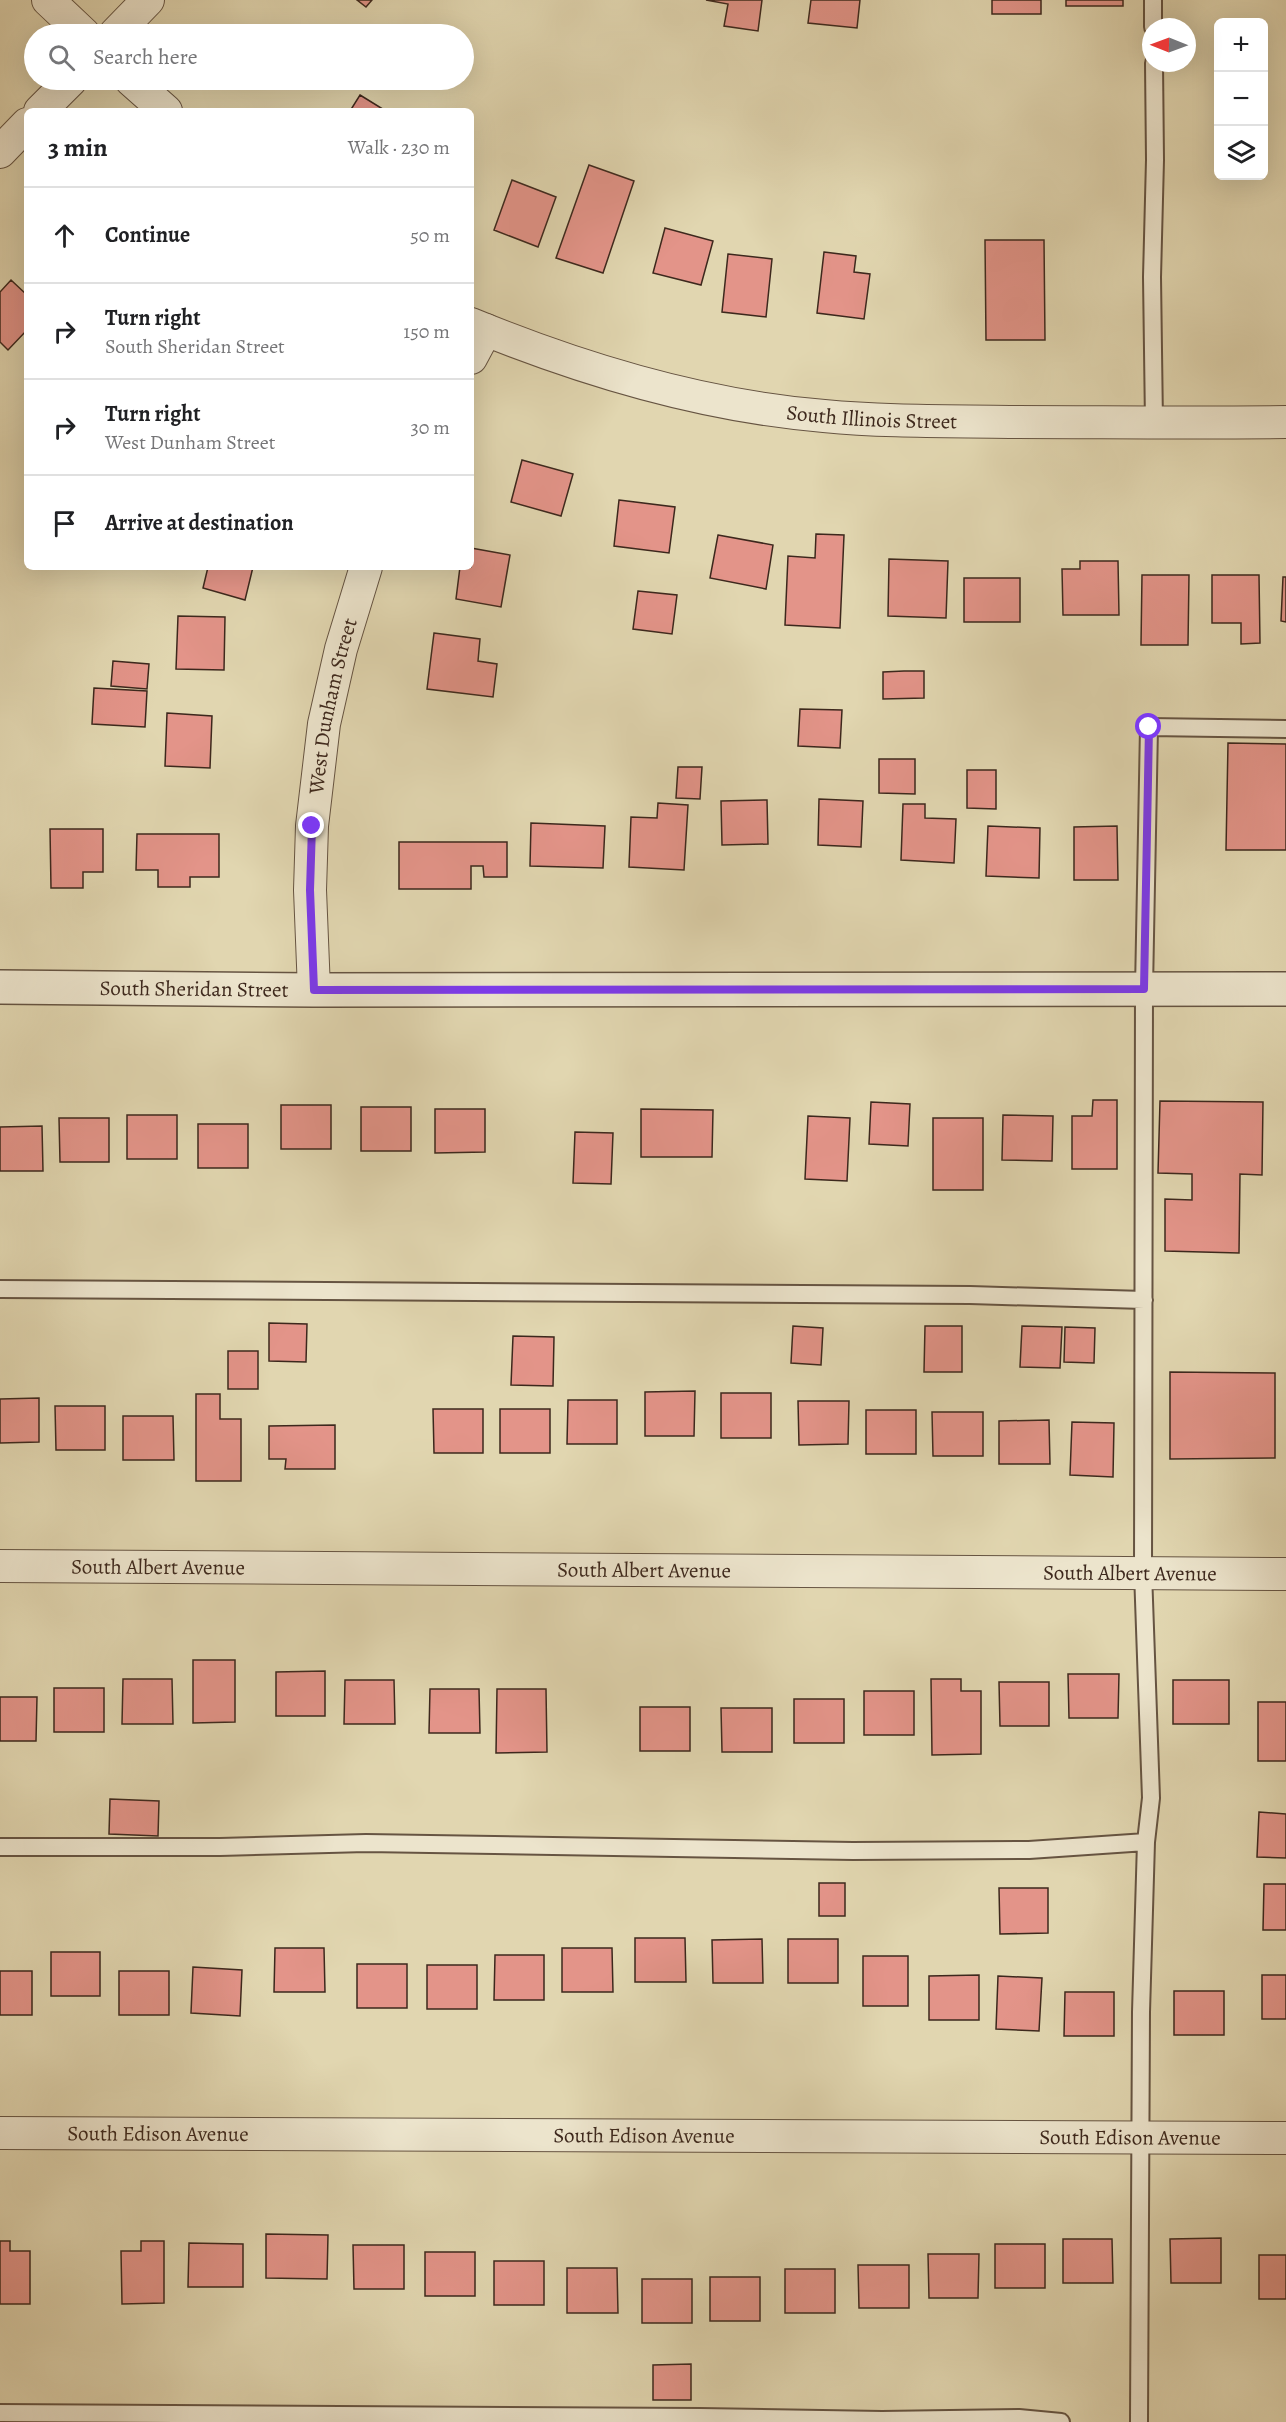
<!DOCTYPE html>
<meta charset="utf-8">
<style>
body{margin:0;font-family:Alegreya,serif;background:#f6f6f6;color:#202124}
.controls{position:absolute;right:18px;top:18px;display:grid;overflow:hidden;border-radius:9px;box-shadow:0 6px 24px #0002}
.controls button{width:54px;height:54px;display:grid;place-items:center;padding:0;border:0;border-bottom:2px solid #e0e0e0;background:#fff;color:#202124;font:30px sans-serif}
.compass{position:absolute;left:1142px;top:18px;width:54px;height:54px;border-radius:50%;background:#fff;box-shadow:0 6px 24px #0002;rotate:271deg}
.stop{position:absolute;width:18px;height:18px;margin:-14px;border:4px solid #7c3aed;border-radius:50%;background:#fff}
.stop.end{background:#7c3aed;border-color:#fff;box-shadow:0 2px 6px #0008}
.list{margin:0;padding:0;list-style:none}
h2{display:flex;justify-content:space-between;align-items:center;height:78px;margin:0;padding:0 24px;font-size:26px}
h2 small{font-size:20px;font-weight:400;color:#757577}
.list li{display:grid;grid-template-columns:39px 1fr auto;gap:18px;align-items:center;box-sizing:border-box;height:96px;padding:0 24px;border-top:2px solid #e0e0e0}
.list b{display:block;font-size:22px;white-space:nowrap}
.list p{margin:0;font-size:20px;white-space:nowrap;color:#757577}
.list em{font-size:20px;font-style:normal;color:#757577}
.icon{flex:none;width:33px;height:33px;fill:none;stroke:currentColor;stroke-width:2;stroke-linecap:round;stroke-linejoin:round}
.map{position:relative;flex:none;width:1286px;height:2422px;overflow:hidden}
.search{position:absolute;background:#fff;box-shadow:0 6px 24px #0002;left:24px;top:24px;width:450px;height:66px;display:flex;align-items:center;gap:15px;box-sizing:border-box;padding:0 21px;border-radius:33px;color:#757577;font-size:22px}
.panel{position:absolute;background:#fff;box-shadow:0 6px 24px #0002;left:24px;top:108px;width:450px;height:462px;border-radius:9px}
.map>svg:first-child{display:block}
</style>
<div class="map">
<svg width="1286" height="2422" viewBox="0 0 1286 2422">
<rect width="100%" height="100%" fill="#e1d6b0"/>
<filter id="stains"><feTurbulence type="fractalNoise" baseFrequency=".00333" numOctaves="4"/><feColorMatrix values="0 0 0 0 .2 0 0 0 0 .09 0 0 0 0 .02 0 0 0 .5 -.17"/></filter>
<radialGradient id="worn" r=".72"><stop offset=".6" stop-color="#630" stop-opacity="0"/><stop offset="1" stop-color="#630" stop-opacity=".3"/></radialGradient>
<path fill="#e39489" stroke="#3d281d" stroke-width="1.5" d="M357,0h15l-6,7z
M706,0h56l-4,31 -34,-5 4,-22z
M811,0h49l-3,28 -49,-5z
M992,0h49v14h-49z
M1066,0h57v6h-57z
M360,95l26,16h-36z
M589,165l45,16 -31,92 -47,-15z
M512,180l44,17 -18,50 -44,-17z
M665,228l48,13 -12,44 -48,-12z
M985,240h59l1,100h-59z
M824,252l32,4 -2,16 16,2 -6,45 -47,-6z
M728,254l44,5 -6,58 -44,-5z
M11,280l16,15v35l-19,20 -8,-8v-50z
M522,460l51,14 -12,42 -50,-14z
M619,500l56,7 -6,46 -55,-7z
M816,534l28,1 -4,93 -55,-3 3,-69 27,2z
M718,535l55,10 -7,44 -56,-11z
M471,548l39,7 -9,52 -45,-8 4,-32h11z
M889,559l59,2 -2,57 -58,-2z
M1080,561h38l1,54h-56l-1,-46h18z
M208,567h45l-8,33 -42,-12z
M1142,575h47l-1,70h-47z
M1212,575h47l1,68 -19,1v-21h-29z
M1283,577h3v45l-5,-1z
M964,578h56v44h-56z
M638,591l39,4 -5,39 -39,-5z
M178,616l47,1 -1,53 -48,-1z
M434,633l46,6 -2,22 19,3 -4,33 -66,-8z
M113,661l36,3 -2,25 -36,-3z
M904,671h20v27l-41,1v-27z
M94,688l53,3 -2,36 -53,-3z
M800,709l42,1 -2,38 -42,-2z
M167,713l45,3 -2,52 -45,-2z
M1228,743l58,1v106h-60z
M879,759h36v35l-36,-1z
M678,767h24l-2,32 -24,-1z
M967,770h29v39l-29,-1z
M819,799l44,2 -2,46 -43,-2z
M767,800l1,44 -46,1 -1,-44z
M658,803l30,2 -4,65 -55,-3 2,-50 26,1z
M903,804h22v14l31,1 -2,44 -53,-3z
M531,823l74,3 -2,42 -73,-2z
M988,826l52,2 -1,50 -53,-2z
M1117,826l1,54h-44v-53z
M50,829h53v43h-20v16h-32z
M137,834h82v43h-29v10h-32v-17h-22z
M399,842h108v35h-23l-1,-11h-12v23h-72z
M1093,1100h24v69h-45v-53h20z
M1160,1101l103,1 -1,73 -22,-1 -1,79 -74,-2v-52l27,1v-26l-34,-1z
M871,1102l39,2 -2,42 -39,-2z
M281,1105h50v44h-50z
M361,1107h50v44h-50z
M435,1109h50v43l-50,1z
M641,1109l72,1 -1,47h-71z
M127,1115h50v44h-50z
M1003,1115l50,1 -1,45 -50,-1z
M808,1116l42,2 -3,63 -42,-2z
M59,1118h50v44h-49z
M933,1118h50v72h-50z
M198,1124h50v44h-50z
M42,1126l1,45h-43v-44z
M575,1132l38,1 -2,51 -38,-1z
M269,1323l38,1 -1,38 -37,-1z
M793,1326l30,2 -2,37 -30,-2z
M925,1326h37v46h-38z
M1022,1326l40,1 -2,41 -40,-1z
M1065,1327l30,1 -1,35 -30,-1z
M513,1336l41,1 -1,49 -42,-1z
M228,1351h30v38h-30z
M1170,1372l105,1v85l-105,1z
M695,1391l-1,45h-49v-44z
M721,1393h50v45h-50z
M196,1394h24v25h21v62h-45z
M39,1398v44l-39,1v-44z
M568,1400h49v44h-50z
M798,1401h51l-1,43 -49,1z
M55,1406h50v44h-49z
M433,1409h50v44h-49z
M500,1409h50v44h-50z
M866,1410h50v44h-50z
M932,1412h51v44h-50z
M123,1416h50l1,44h-51z
M1049,1420l1,44h-51v-43z
M1072,1422l42,1 -1,54 -43,-2z
M335,1425v44h-50l1,-10h-17v-33z
M193,1660h42v62l-42,1z
M325,1671v45h-49v-44z
M1068,1674h51l-1,44h-49z
M123,1679h49l1,45h-51z
M931,1679h30v12h20v63l-49,1z
M345,1680h49l1,44h-51z
M1173,1680h56v44h-56z
M999,1682h50v44h-49z
M54,1688h50v44h-50z
M430,1689h49l1,44h-51z
M497,1689h49l1,63 -51,1z
M864,1691h50v44h-50z
M0,1697h37l-1,44h-36z
M794,1699h50v44h-50z
M1258,1702h28v59h-28z
M640,1707h50v44h-50z
M721,1708h51v44h-50z
M110,1799l49,2 -1,35 -49,-2z
M1259,1812l27,2v44l-29,-1z
M819,1883h26v33h-26z
M1264,1884h22v46h-23z
M999,1888h49v45l-48,1z
M635,1938h50l1,44h-51z
M762,1939l1,44h-50l-1,-43z
M788,1939h50v44h-50z
M275,1948h49l1,44h-51z
M562,1948h50l1,44h-51z
M51,1952h49v44h-49z
M495,1955h49v45h-50z
M863,1956h45v50h-45z
M357,1964h50v44h-50z
M427,1965h50v44h-50z
M193,1967l49,3 -2,46 -49,-3z
M0,1971h32v44h-32z
M119,1971h50v44h-50z
M979,1975v45h-50v-44z
M1262,1975h24v44h-24z
M998,1976l44,2 -3,53 -43,-2z
M1174,1991h50v44h-50z
M1065,1992h49v44h-50z
M266,2234l62,1 -1,44 -61,-1z
M1221,2238v45h-50l-1,-44z
M1063,2239h49l1,44h-50z
M0,2241h10v10h20v53h-30z
M141,2241h23v62l-42,1 -1,-53h20z
M189,2243l54,1v43h-55z
M995,2244h50v44h-50z
M353,2245h51v44h-50z
M425,2252h50v44h-50z
M928,2254h51l-1,44h-49z
M1259,2255h27v44h-27z
M494,2261h50v44h-50z
M858,2265h51v43h-50z
M567,2268h50l1,45h-51z
M785,2269h50v44h-50z
M710,2277h50v44h-50z
M642,2279h50v44h-50z
M691,2364v36h-38v-35z"/>
<g fill="none" stroke-linecap="round" stroke-linejoin="round">
<defs>
<path id="service" d="M1153,0v27
M1154,63l1,97 -3,117 2,146
M0,1289l970,6 174,5
M0,1847h220l146,-4 487,8 176,-1 117,-8
M0,2413l700,4 182,3 137,-2 42,4
M1139,2422l2,-410 5,-170 5,-44 -8,-226 1,-583 5,-262 137,2"/>
<g id="minor">
<path d="M48,0l36,34"/>
<path d="M115,34l33,-34"/>
<path d="M131,80l35,31"/>
<path d="M40,111l31,-31"/>
<path d="M0,152l27,-28"/>
<path id="s1" d="M471,324c112,46 232,82 353,92 62,6 124,5 186,6 92,0 184,1 276,0"/>
<path d="M471,358l15,-28"/>
<path id="s2" d="M314,990l-4,-100 2,-64 12,-102 17,-75 25,-82"/>
<path id="s3" d="M0,1566l1286,8"/>
<path id="s4" d="M0,2133l1286,5"/>
</g>
<g id="tertiary">
<path id="s5" d="M0,987l314,3 972,-1"/>
</g>
</defs>
<use href="#service" stroke="#665442" stroke-width="20"/>
<use href="#minor" stroke="#665442" stroke-width="34"/>
<use href="#tertiary" stroke="#665442" stroke-width="36"/>
<use href="#service" stroke="#ece4cc" stroke-width="16"/>
<use href="#minor" stroke="#ece4cc" stroke-width="32"/>
<use href="#tertiary" stroke="#ece4cc" stroke-width="33"/>
</g>
<g fill="none" stroke-linecap="round" stroke-linejoin="round">
<path stroke="#7c3aed" stroke-width="8" d="M312,826l-2,64 4,100 830,-1 5,-262"/>
</g>
<g text-anchor="middle" dominant-baseline="central" stroke-width="4.5" stroke-linejoin="round" paint-order="stroke">
<g font-size="21" fill="#3d281d" stroke="#ece4cc">
<text stroke="none"><textPath href="#s1" startOffset="414">South Illinois Street</textPath></text>
<text stroke="none"><textPath href="#s2" startOffset="286">West Dunham Street</textPath></text>
<text stroke="none"><textPath href="#s5" startOffset="194">South Sheridan Street</textPath></text>
<text stroke="none"><textPath href="#s3" startOffset="158">South Albert Avenue</textPath></text>
<text stroke="none"><textPath href="#s3" startOffset="644">South Albert Avenue</textPath></text>
<text stroke="none"><textPath href="#s3" startOffset="1130">South Albert Avenue</textPath></text>
<text stroke="none"><textPath href="#s4" startOffset="158">South Edison Avenue</textPath></text>
<text stroke="none"><textPath href="#s4" startOffset="644">South Edison Avenue</textPath></text>
<text stroke="none"><textPath href="#s4" startOffset="1130">South Edison Avenue</textPath></text>
</g>
</g>
<rect width="100%" height="100%" filter="url(#stains)"/>
<rect width="100%" height="100%" fill="url(#worn)"/>
</svg>
<div class="controls">
<button>+</button>
<button>−</button>
<button><svg class="icon" aria-label="layers" viewBox="0 0 24 24"><path d="M12 4l9 5-9 5-9-5zM3 14l9 5 9-5"/></svg></button>
</div>
<svg class="compass" viewBox="-18 -18 36 36"><path d="M0-13l5 13h-10z" fill="#e53935"/><path d="M0 13l5-13h-10z" fill="#757577"/></svg>
<div class="stop" style="left:1149px;top:727px"></div>
<div class="stop end" style="left:312px;top:826px"></div>
<div class="search"><svg class="icon" aria-label="search" viewBox="0 0 24 24"><circle cx="10" cy="10" r="6"/><path d="M15 15l6 6"/></svg>Search here</div>
<section class="panel">
<h2>3 min<small>Walk · 230 m</small></h2>
<ul class="list">
<li><svg class="icon" aria-label="ahead" viewBox="0 0 24 24"><path d="M12 20V5M6 11l6-6 6 6"/></svg><div><b>Continue</b></div><em>50 m</em></li>
<li><svg class="icon" aria-label="right" viewBox="0 0 24 24"><path d="M7 20v-9h11M14 6l5 5-5 5"/></svg><div><b>Turn right</b><p>South Sheridan Street</p></div><em>150 m</em></li>
<li><svg class="icon" aria-label="right" viewBox="0 0 24 24"><path d="M7 20v-9h11M14 6l5 5-5 5"/></svg><div><b>Turn right</b><p>West Dunham Street</p></div><em>30 m</em></li>
<li><svg class="icon" aria-label="arrive" viewBox="0 0 24 24"><path d="M6 21V4h12l-3 4 3 4H6"/></svg><div><b>Arrive at destination</b></div></li>
</ul>
</section>
</div>
